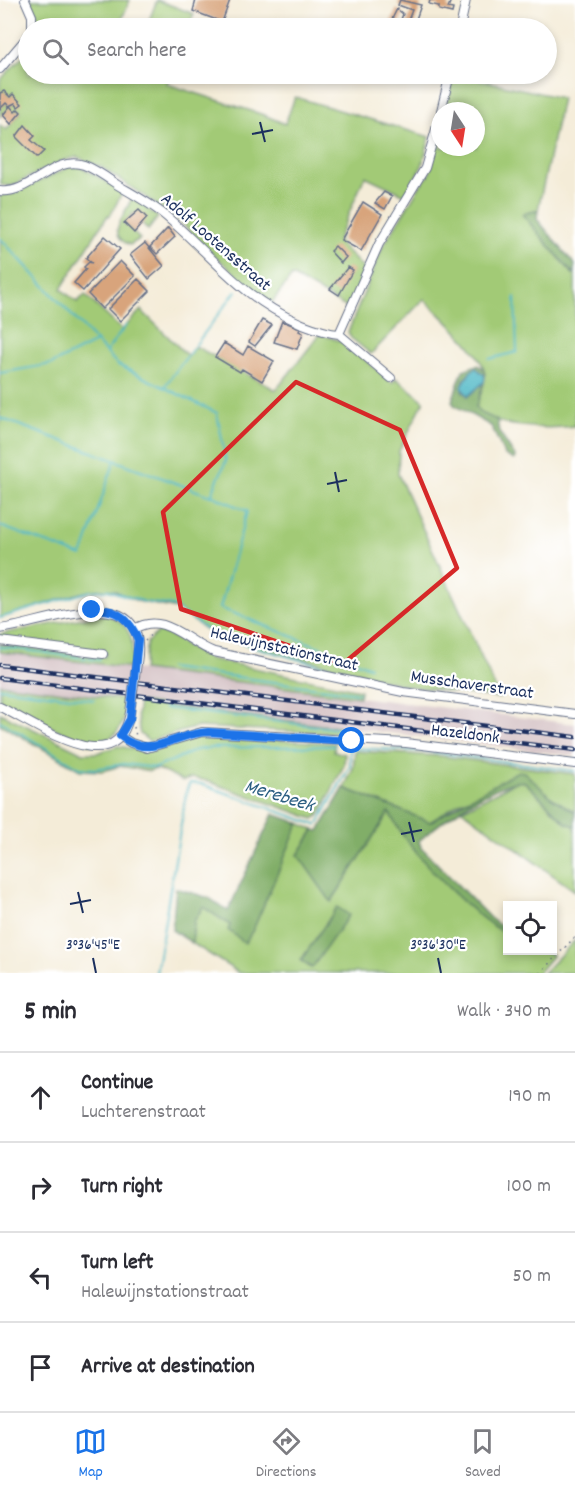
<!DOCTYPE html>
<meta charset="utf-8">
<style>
body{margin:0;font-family:Dekko,sans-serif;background:#f7f7f7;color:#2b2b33}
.controls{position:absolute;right:18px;bottom:18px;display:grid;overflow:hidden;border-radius:0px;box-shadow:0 3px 9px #0003}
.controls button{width:54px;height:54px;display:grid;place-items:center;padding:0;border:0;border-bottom:2px solid #e1e1e2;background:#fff;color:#2b2b33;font:30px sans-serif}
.compass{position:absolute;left:431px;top:102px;width:54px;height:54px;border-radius:50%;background:#fff;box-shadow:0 3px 9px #0003;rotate:168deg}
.stop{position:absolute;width:18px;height:18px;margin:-14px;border:4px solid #1a73e8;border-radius:50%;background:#fff}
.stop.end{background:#1a73e8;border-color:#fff;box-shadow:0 2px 6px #0008}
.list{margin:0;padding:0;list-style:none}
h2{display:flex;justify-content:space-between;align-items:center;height:78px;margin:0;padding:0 24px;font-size:26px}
h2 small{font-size:20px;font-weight:400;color:#7c7c81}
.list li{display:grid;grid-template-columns:39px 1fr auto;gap:18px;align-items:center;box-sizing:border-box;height:90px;padding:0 24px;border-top:2px solid #e1e1e2}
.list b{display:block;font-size:22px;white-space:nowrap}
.list p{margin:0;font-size:20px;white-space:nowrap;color:#7c7c81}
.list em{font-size:20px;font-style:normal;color:#7c7c81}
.icon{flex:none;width:33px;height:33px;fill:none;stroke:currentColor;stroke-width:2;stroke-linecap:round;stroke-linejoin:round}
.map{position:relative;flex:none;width:575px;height:973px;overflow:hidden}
.search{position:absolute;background:#fff;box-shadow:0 3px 9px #0003;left:18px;right:18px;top:18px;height:66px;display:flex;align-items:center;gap:15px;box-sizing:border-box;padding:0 21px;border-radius:33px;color:#7c7c81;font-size:22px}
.sheet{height:438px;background:#fff}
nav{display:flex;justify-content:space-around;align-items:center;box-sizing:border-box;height:84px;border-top:2px solid #e1e1e2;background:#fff;font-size:16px;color:#7c7c81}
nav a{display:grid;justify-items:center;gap:3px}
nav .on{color:#1a73e8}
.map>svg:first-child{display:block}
</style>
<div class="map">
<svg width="575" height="973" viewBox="0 0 575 973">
<rect width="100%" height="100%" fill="#fff"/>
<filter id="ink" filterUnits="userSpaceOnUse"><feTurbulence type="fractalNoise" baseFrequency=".0167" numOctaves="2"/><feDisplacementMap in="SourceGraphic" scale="12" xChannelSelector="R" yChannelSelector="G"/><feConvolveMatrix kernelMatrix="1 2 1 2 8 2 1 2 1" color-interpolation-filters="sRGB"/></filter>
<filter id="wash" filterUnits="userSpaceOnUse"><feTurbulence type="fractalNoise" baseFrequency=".008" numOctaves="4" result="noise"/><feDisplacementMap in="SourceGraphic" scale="24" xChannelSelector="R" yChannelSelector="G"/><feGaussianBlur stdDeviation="1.35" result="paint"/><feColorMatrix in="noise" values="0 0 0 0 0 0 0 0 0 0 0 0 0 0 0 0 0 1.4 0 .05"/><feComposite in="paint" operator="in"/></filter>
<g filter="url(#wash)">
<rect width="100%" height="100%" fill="#f4ecd8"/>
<path fill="#d2bec1" d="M0,652l575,72v32l-575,-72z"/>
<path fill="#a2ca76" stroke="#5e7c6a" stroke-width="1.5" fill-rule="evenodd" d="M29,0h101l-12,28h-48l-12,-7 -19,-3z
M157,0l37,14 -7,14h-41z
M28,51v23h142l-3,10 97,31 21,9 10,-27 135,40 -8,29 -17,29 -40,-19 -28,65 28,29 -16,39 -57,-33 -21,28 -61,-52 -31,-32 -78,-53 -24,-10 -15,4 -51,25 -10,-1 -1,-60 6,5 15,-18 -3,-3 -3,3 -5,-5 -10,10v-8l6,-6 3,3 6,-3 -2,-9 -3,3 -6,-6 -4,3v-14z
M454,74l108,24 -24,112 -16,4 51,60 2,-2v154c-23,3 -86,4 -99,-20 4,-9 9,-21 9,-31 -1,-22 -45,-60 -61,-76l-53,55 -20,-16 -3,-6 35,-86 40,-65 6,-5 11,-44v15h36v-36h-31z
M69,167h12l42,24 -13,25 -2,-1 -47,74 16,13 8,-7 37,35 19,-20 47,46 7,-10 81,44 44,-56 26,9 46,40 4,-5 28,23 -25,50 -1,23 102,224 -93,-12 -157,-41 -45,-16 -28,-20 -40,-8 -23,-11 -13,-1 -21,4 -80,25v-423l13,-1z
M132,196l26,21 -10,13 -15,-17 -9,10 16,16 -10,6c-28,-11 -1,-33 2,-49z
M104,614c28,9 31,27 27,54l-131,-16v-8l105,13 1,-4 -106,-14v-5z
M158,632c15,1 35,21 52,27l150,31 -1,7 -216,-27 4,-28z
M0,684l127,16c-1,26 -11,41 -37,45l-90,-42z
M139,702l214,27 -1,5 -155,-7 -48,14 -9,-7 -3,-19z
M0,713l83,40h14l21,-7 32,6 46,-15h19l120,6 -1,8 11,3 -1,11 -24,49 -6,5 -110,-39 -12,-2 -9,3 -26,-12 -8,2 -29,-5 -17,5 -23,-1 -80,-46z
M355,751l86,5 134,18v38l-23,-14 -29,-26 -66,32 -27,18 -86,-34 9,-20z
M517,781l8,1 41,41 9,3v65l-113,-81z
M389,812c19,40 80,100 118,123l1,15 32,1 13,4 -15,18h-299l-47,-30 2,-22 9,-14 27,18 23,5 46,-107 15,7 -16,25 34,46zM337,908l11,7 -37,53 -10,-7z
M575,940v33h-32z"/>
<path fill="#81ae67" stroke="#4e6e62" stroke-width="1.5" d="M538,210l-1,9 38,46 -2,9 -51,-60z
M477,365l7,4 1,7 -9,-8 -12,11 -2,12 6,5 16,-14 -8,25 3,5 18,8 2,12 17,26 -2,2 -9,-5 -14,-29 -37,-21 -2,-4 11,-31z
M518,771l6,1 28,26 23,14v14l-9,-3 -41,-41c-23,-5 -88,42 -106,59l2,6 69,71 17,13v4c-39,-23 -97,-82 -118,-123l-58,90 -33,-47 16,-25 5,1 25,-43 86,34z
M273,814l26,9 -46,107 -8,13 -17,-13 2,-5 -27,-18 -9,14 -2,22 -20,-13 4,-42 33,10 19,13z
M337,907l12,8 -37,53 -11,-8z"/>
<path fill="#49b6c4" stroke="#327291" stroke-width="1.5" d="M476,368l9,8 -1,6 -16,14 -7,-9 10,-16z"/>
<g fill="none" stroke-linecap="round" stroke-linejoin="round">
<path stroke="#49b6c4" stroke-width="2" d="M0,238l118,127 99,48 9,48 -15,34 36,16 -27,97 150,59
M106,352l21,-28
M489,359l28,-7 -2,-55
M0,373l52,-9 44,-22
M164,387l72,-96
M0,418l211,78
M0,526l82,30 32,-93
M0,618l91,-27 17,-1 37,12 28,4 43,30 148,42
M0,647l100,13
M169,668l189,25
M0,688l94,12
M164,708l184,22
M0,721l80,47 15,1 29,-5 32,4 40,-18 14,-2 124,-2
M156,973l31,-184 3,-6 11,1 116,41 33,-59v-18l77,3 148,20"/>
</g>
<g id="blocks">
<path fill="#d8a47b" d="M196,0h34l-8,22 -29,-11z
M400,0l21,5 -8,23h-8l7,-18 -14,-5z
M430,0h21l-3,8 5,1 -1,4 -13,-3v-4l-10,-2z
M397,9l6,5 -5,14 -10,-1z
M4,91l6,6 3,-3 9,10 -4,3 -3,-4 -6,3 -3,-3 -6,6v-16z
M10,106l5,6 3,-3 3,3 -10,12 -8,-9z
M25,125l10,11 -4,4 13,11 -7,7 -21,-21z
M384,192l8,4 -7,13 -10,-6z
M363,202l19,12 -21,37 -20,-11z
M139,210l8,8 -13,15 -10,-10z
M168,228l7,9 -18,17 -7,-7z
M105,236l15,13 -37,42 -9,-8 12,-14 -2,-2 5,-5 3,1 -6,-5z
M145,243l19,23 -15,13 -19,-24z
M335,246l11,11 -5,6 -11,-12z
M120,261l15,15 -33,33 -14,-15z
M348,267l5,3 -14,25 -9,-6z
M138,279l12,12 -30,30 -12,-12z
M262,320l10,5 -17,21 -6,-4z
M282,321l18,7 -1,3 4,2 -6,16 -23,-7z
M224,343l19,12 5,-9 26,15 -12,20 -20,-12 -2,3 -25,-15z"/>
</g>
</g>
<g filter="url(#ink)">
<use href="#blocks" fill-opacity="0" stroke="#677189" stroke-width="1.5"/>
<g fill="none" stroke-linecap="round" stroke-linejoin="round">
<defs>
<path id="minor" d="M25,0l7,16v12
M460,28l6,-28
M0,69l28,-33
M441,111l9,-37
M0,191c30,4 54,-37 84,-26 11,4 22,12 32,19 15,9 32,18 46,29 48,39 77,84 138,110 13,5 25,10 39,11l40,-90 46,-76 15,-53
M339,334l52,44
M0,629c44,-5 151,-54 137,34
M134,629c31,-18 52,13 80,23l189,40 172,22
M0,641l103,13
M0,707c40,19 123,81 131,-2
M120,736l11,7 16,5 55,-16 204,11 169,21"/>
</defs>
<use href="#minor" stroke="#677189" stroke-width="10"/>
<path stroke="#677189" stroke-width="1.5" stroke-dasharray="1.5 4.5" stroke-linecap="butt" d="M145,641l8,-9
M134,727l2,9
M540,973l35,-36"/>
<use href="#minor" stroke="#fff" stroke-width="8"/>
<defs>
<path id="rail" d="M0,665l575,72
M0,678l575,72"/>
</defs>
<use href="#rail" stroke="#1b2f5e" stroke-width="4.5"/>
<use href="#rail" stroke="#fff" stroke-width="2" stroke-dasharray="7" stroke-linecap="butt"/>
<defs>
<path id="minor-bridge" d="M131,705l6,-42"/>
</defs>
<use href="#minor-bridge" stroke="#677189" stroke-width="10" stroke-linecap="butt"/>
<use href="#minor-bridge" stroke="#fff" stroke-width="8"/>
</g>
</g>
<g fill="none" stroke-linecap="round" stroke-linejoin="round" filter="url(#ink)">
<path stroke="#1a73e8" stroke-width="8" d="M92,610c24,-3 38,9 46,30l-8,79 -10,17c31,25 54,-3 88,-4l144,9"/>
</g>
<path fill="none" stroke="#d62828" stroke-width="4.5" stroke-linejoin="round" d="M296,382l104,48 57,138 -114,96 -162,-55 -18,-97z"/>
<path fill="none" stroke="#1b2f5e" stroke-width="2" d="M260,122l5,20M252,134l21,-4M335,472l4,20M327,484l20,-4M409,822l5,20M401,834l21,-4M78,892l5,21M70,904l21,-4M93,958l3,15M438,958l3,15"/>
<g text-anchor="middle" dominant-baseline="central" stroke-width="4.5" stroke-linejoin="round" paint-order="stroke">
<g font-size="18" fill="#1b2f5e" stroke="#fff">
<text transform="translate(215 243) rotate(41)">Adolf Lootensstraat</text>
<text transform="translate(284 650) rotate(13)">Halewijnstationstraat</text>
<text transform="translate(472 686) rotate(8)">Musschaverstraat</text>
<text transform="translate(465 735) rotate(7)">Hazeldonk</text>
</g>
<g font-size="20" font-style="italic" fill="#2b5e82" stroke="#fff">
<text transform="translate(279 797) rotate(17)">Merebeek</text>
</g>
</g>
<g font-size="15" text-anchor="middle" fill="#1b2f5e" stroke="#fff" stroke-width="4.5" stroke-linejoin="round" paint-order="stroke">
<text x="93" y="949">3°36'45"E</text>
<text x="438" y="949">3°36'30"E</text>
</g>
</svg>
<div class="controls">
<button><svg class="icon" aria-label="locate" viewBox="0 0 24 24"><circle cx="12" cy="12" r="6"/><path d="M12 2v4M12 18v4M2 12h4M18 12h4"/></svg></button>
</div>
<svg class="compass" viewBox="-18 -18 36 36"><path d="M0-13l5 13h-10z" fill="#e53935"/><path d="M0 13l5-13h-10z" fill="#7c7c81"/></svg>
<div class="stop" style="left:352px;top:741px"></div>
<div class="stop end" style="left:92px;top:610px"></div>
<div class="search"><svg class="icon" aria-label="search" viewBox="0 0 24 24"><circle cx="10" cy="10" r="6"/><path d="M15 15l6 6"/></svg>Search here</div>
</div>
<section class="sheet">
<h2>5 min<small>Walk · 340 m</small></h2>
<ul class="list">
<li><svg class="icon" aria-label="ahead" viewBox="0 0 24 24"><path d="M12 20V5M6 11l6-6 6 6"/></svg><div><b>Continue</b><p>Luchterenstraat</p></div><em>190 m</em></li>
<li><svg class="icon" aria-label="right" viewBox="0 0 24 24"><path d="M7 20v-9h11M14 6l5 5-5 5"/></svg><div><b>Turn right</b></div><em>100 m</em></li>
<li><svg class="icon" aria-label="left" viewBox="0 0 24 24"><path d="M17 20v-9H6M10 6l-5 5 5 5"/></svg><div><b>Turn left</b><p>Halewijnstationstraat</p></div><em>50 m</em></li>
<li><svg class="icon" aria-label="arrive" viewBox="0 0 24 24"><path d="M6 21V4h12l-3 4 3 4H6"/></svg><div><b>Arrive at destination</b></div></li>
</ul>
</section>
<nav>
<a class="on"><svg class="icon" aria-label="map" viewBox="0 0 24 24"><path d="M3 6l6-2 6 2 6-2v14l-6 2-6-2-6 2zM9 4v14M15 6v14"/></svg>Map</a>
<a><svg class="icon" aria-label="directions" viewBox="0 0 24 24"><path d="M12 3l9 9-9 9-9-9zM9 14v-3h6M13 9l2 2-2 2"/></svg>Directions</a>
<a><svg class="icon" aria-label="saved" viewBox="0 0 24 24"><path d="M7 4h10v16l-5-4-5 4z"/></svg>Saved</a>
</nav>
